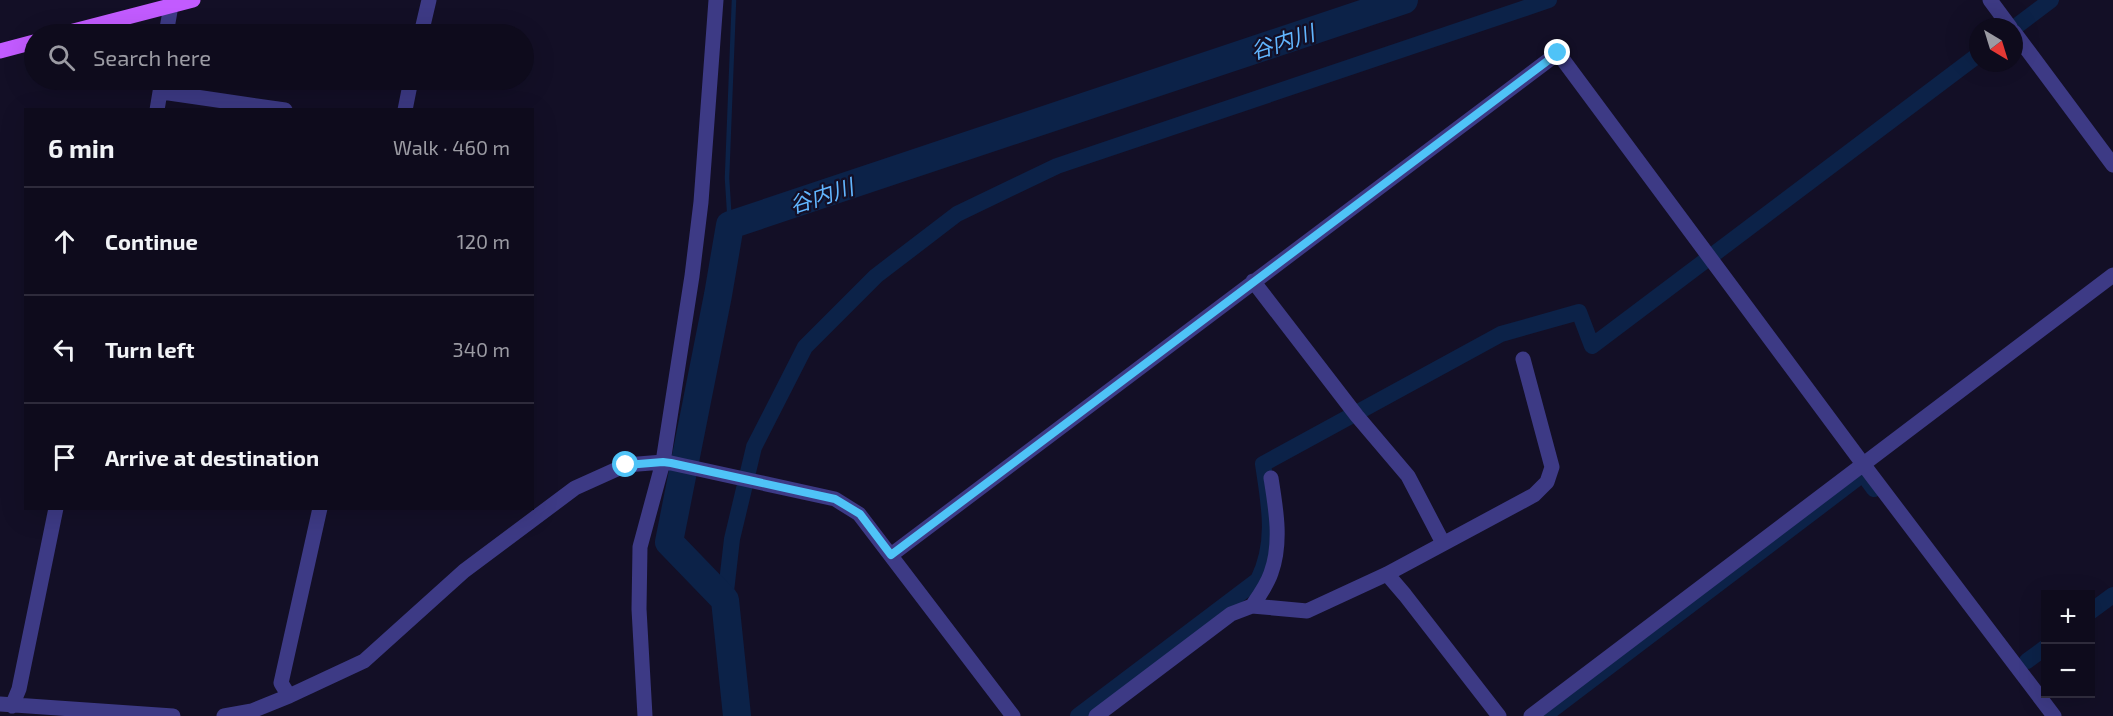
<!DOCTYPE html>
<meta charset="utf-8">
<style>
body{margin:0;font-family:"Exo 2","Noto Sans JP",sans-serif;background:#171425;color:#f1f3f6}
.controls{position:absolute;right:18px;bottom:18px;display:grid;overflow:hidden;border-radius:0px;box-shadow:0 6px 24px #0002}
.controls button{width:54px;height:54px;display:grid;place-items:center;padding:0;border:0;border-bottom:2px solid #2e2b3b;background:#0e0b1c;color:#f1f3f6;font:30px sans-serif}
.compass{position:absolute;left:1969px;top:18px;width:54px;height:54px;border-radius:50%;background:#0e0b1c;box-shadow:0 6px 24px #0002;rotate:142deg}
.stop{position:absolute;width:18px;height:18px;margin:-14px;border:4px solid #4fc3f7;border-radius:50%;background:#fff}
.stop.end{background:#4fc3f7;border-color:#fff;box-shadow:0 2px 6px #0008}
.list{margin:0;padding:0;list-style:none}
h2{display:flex;justify-content:space-between;align-items:center;height:78px;margin:0;padding:0 24px;font-size:26px}
h2 small{font-size:20px;font-weight:400;color:#9b9ba3}
.list li{display:grid;grid-template-columns:39px 1fr auto;gap:18px;align-items:center;box-sizing:border-box;height:108px;padding:0 24px;border-top:2px solid #2e2b3b}
.list b{display:block;font-size:22px;white-space:nowrap}
.list em{font-size:20px;font-style:normal;color:#9b9ba3}
.icon{flex:none;width:33px;height:33px;fill:none;stroke:currentColor;stroke-width:2;stroke-linecap:round;stroke-linejoin:round}
.map{position:relative;flex:none;width:2113px;height:716px;overflow:hidden}
.search{position:absolute;background:#0e0b1c;box-shadow:0 6px 24px #0002;left:24px;top:24px;width:510px;height:66px;display:flex;align-items:center;gap:15px;box-sizing:border-box;padding:0 21px;border-radius:33px;color:#9b9ba3;font-size:22px}
.panel{position:absolute;background:#0e0b1c;box-shadow:0 6px 24px #0002;left:24px;top:108px;width:510px;height:402px;border-radius:0px}
.map>svg:first-child{display:block}
</style>
<div class="map">
<svg width="2113" height="716" viewBox="0 0 2113 716">
<rect width="100%" height="100%" fill="#130f26"/>
<g fill="none" stroke-linecap="round" stroke-linejoin="round">
<path stroke="#0c2248" stroke-width="4.5" d="M730,225l-3,-47 7,-178"/>
<path stroke="#0c2248" stroke-width="16" d="M2014,28l37,-28
M725,600l7,-61 22,-92 51,-100 71,-71 81,-62 100,-48 492,-166
M2090,612l23,-17
M2027,661l19,-14
M1078,716l180,-136c19,-38 11,-76 5,-116l238,-130 78,-22 13,34 386,-291
M1544,716l319,-242 11,15"/>
<path stroke="#0c2248" stroke-width="28" d="M737,716l-12,-116 -56,-58 49,-247 12,-70 674,-225"/>
<path stroke="#3d3a85" stroke-width="15" d="M1990,0l20,27
M2014,32l99,133
M166,34l6,-34
M421,34l8,-34
M162,92l123,18
M157,110l5,-30
M405,110l6,-30
M1253,281l104,135 51,60 35,67
M891,555l667,-502 305,411 191,252
M1387,574l18,21 94,121
M1252,606c7,-10 15,-21 19,-33 11,-30 5,-64 0,-95
M289,696l-8,-13 39,-175
M0,704l173,12
M12,706l7,-17 37,-181
M224,716l28,-5 37,-15 75,-35 100,-90 111,-83 51,-23 37,-3 8,1 164,36 24,15 154,202
M645,716l-6,-107 1,-62 23,-85 29,-186 9,-74 15,-202
M1096,716l135,-102 21,-8 55,5 80,-37 147,-79 13,-13 5,-15 -29,-108
M1531,716l582,-441"/>
<path stroke="#c25bff" stroke-width="15" d="M62,34l131,-34
M0,51l34,-9"/>
</g>
<g fill="none" stroke-linecap="round" stroke-linejoin="round">
<path stroke="#4fc3f7" stroke-width="8" d="M626,465l37,-3 8,1 164,36 25,15 31,41 667,-502"/>
</g>
<g text-anchor="middle" dominant-baseline="central" stroke-width="4.5" stroke-linejoin="round" paint-order="stroke">
<g font-size="22" font-style="italic" fill="#62b6ff" stroke="#130f26">
<text transform="translate(1282 41) rotate(-18)">谷内川</text>
<text transform="translate(821 195) rotate(-18)">谷内川</text>
</g>
</g>
</svg>
<div class="controls">
<button>+</button>
<button>−</button>
</div>
<svg class="compass" viewBox="-18 -18 36 36"><path d="M0-13l5 13h-10z" fill="#e53935"/><path d="M0 13l5-13h-10z" fill="#9b9ba3"/></svg>
<div class="stop" style="left:626px;top:465px"></div>
<div class="stop end" style="left:1558px;top:53px"></div>
<div class="search"><svg class="icon" aria-label="search" viewBox="0 0 24 24"><circle cx="10" cy="10" r="6"/><path d="M15 15l6 6"/></svg>Search here</div>
<section class="panel">
<h2>6 min<small>Walk · 460 m</small></h2>
<ul class="list">
<li><svg class="icon" aria-label="ahead" viewBox="0 0 24 24"><path d="M12 20V5M6 11l6-6 6 6"/></svg><div><b>Continue</b></div><em>120 m</em></li>
<li><svg class="icon" aria-label="left" viewBox="0 0 24 24"><path d="M17 20v-9H6M10 6l-5 5 5 5"/></svg><div><b>Turn left</b></div><em>340 m</em></li>
<li><svg class="icon" aria-label="arrive" viewBox="0 0 24 24"><path d="M6 21V4h12l-3 4 3 4H6"/></svg><div><b>Arrive at destination</b></div></li>
</ul>
</section>
</div>
